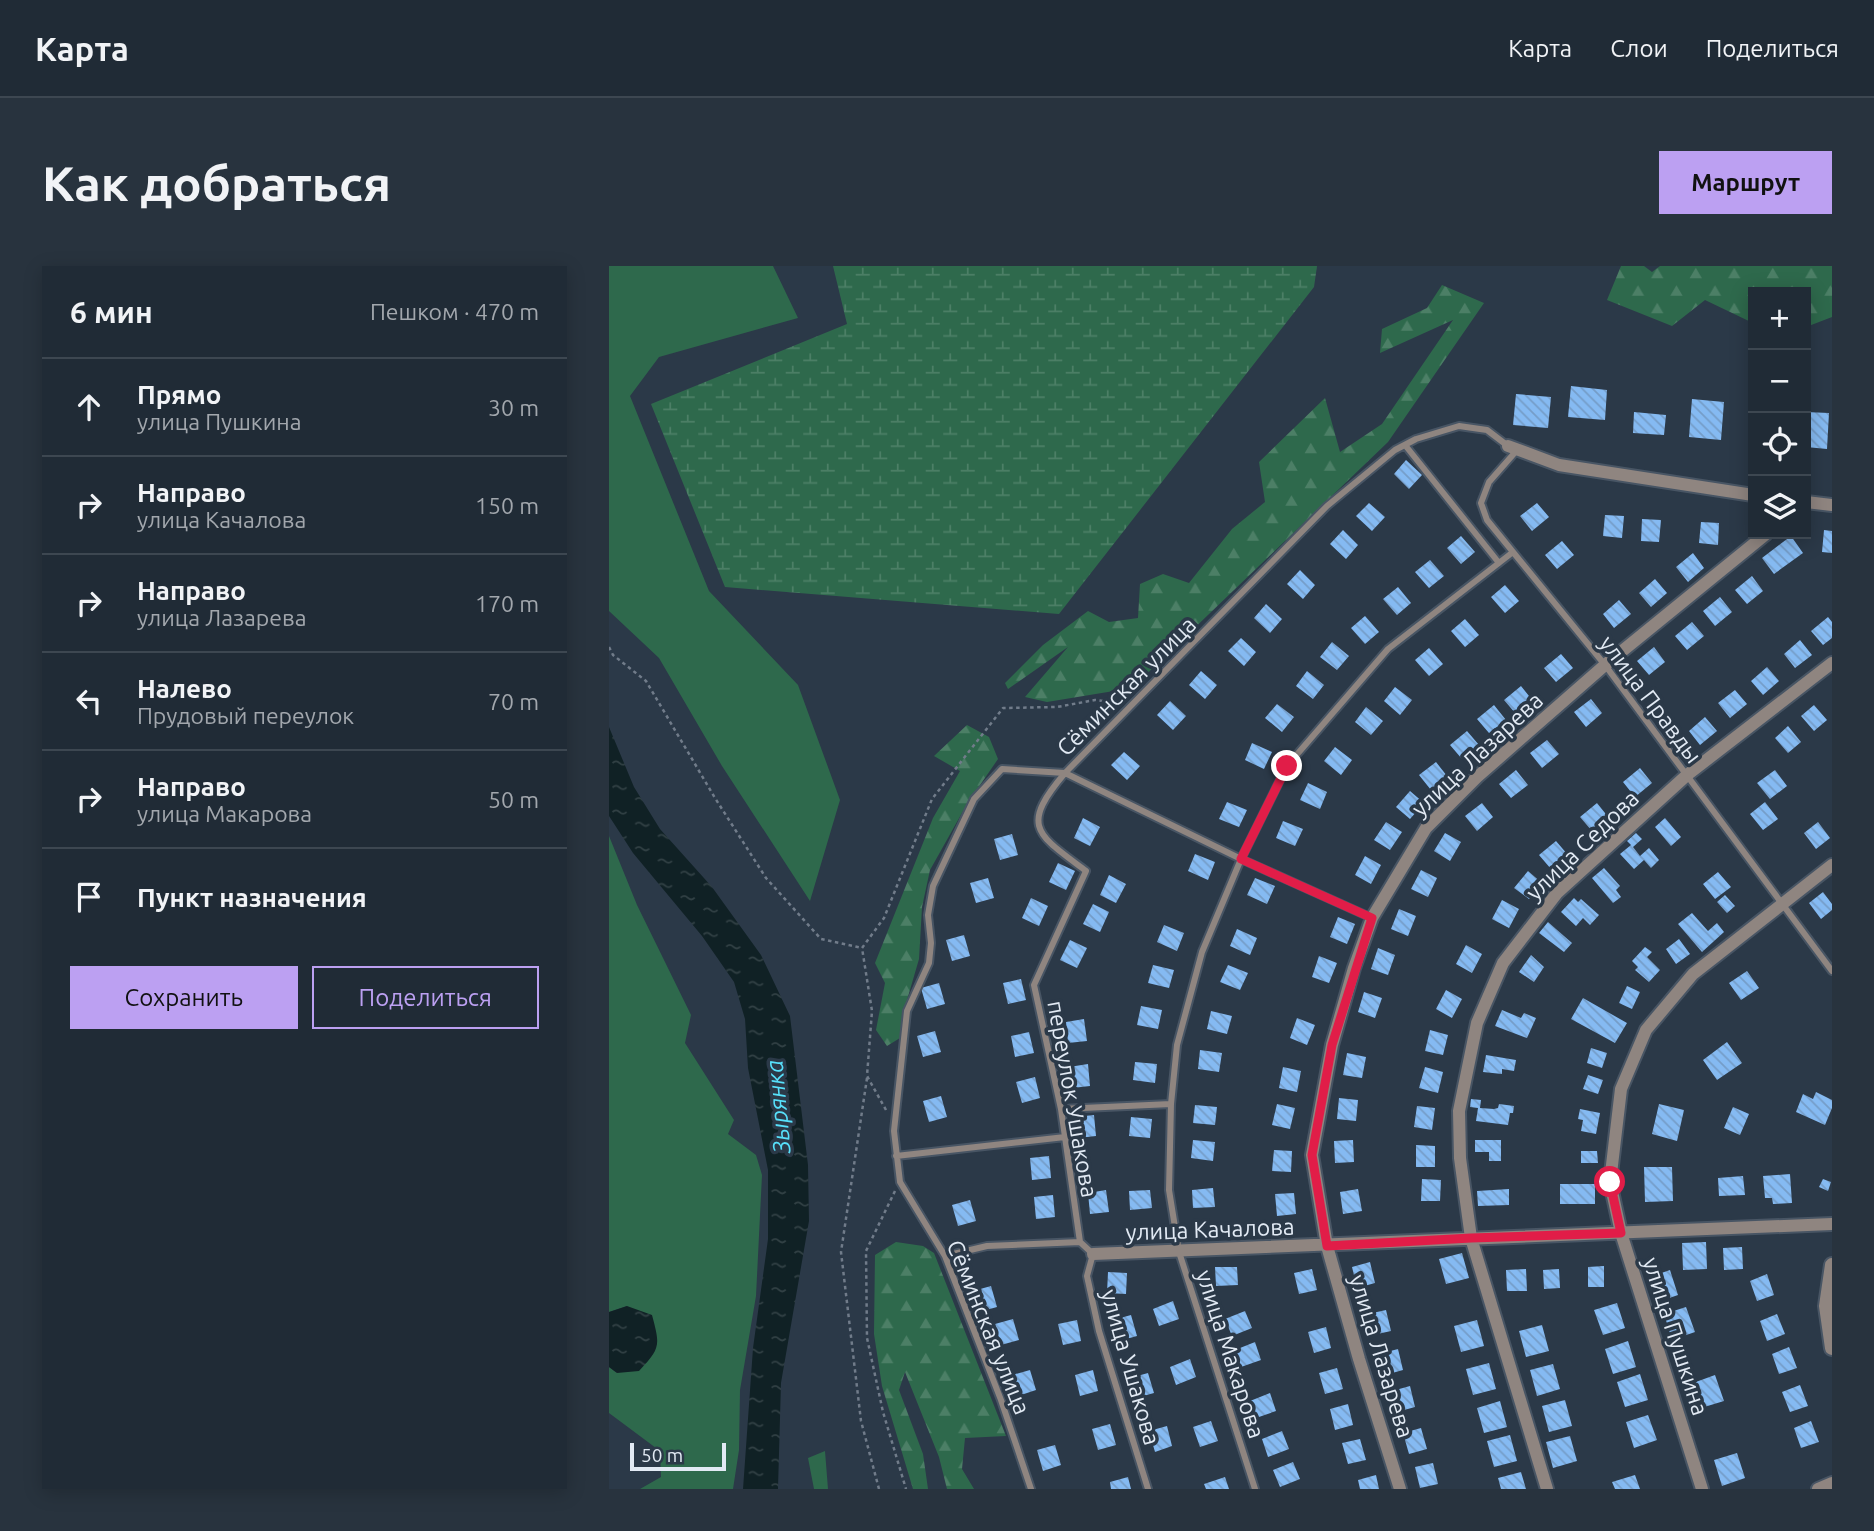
<!DOCTYPE html>
<html lang="ru">
<meta charset="utf-8">
<style>
body{margin:0;font-family:Ubuntu,sans-serif;background:#28333e;color:#f1f3f6}
.controls{position:absolute;right:21px;top:21px;display:grid;overflow:hidden;border-radius:0px;box-shadow:0 4px 18px #0003}
.controls button{width:63px;height:63px;display:grid;place-items:center;padding:0;border:0;border-bottom:2px solid #3d4751;background:#202b36;color:#f1f3f6;font:35px sans-serif}
.scale{position:absolute;left:21px;bottom:18px;width:96px;box-sizing:border-box;padding-left:7px;border:4px solid #e2eaf4;border-top:0;font-size:19px;line-height:24px;white-space:nowrap;color:#e2eaf4;-webkit-text-stroke:5px #2b3948;paint-order:stroke}
.stop{position:absolute;width:21px;height:21px;margin:-16px;border:5px solid #e11d48;border-radius:50%;background:#fff}
.stop.end{background:#e11d48;border-color:#fff;box-shadow:0 2px 7px #0008}
.list{margin:0;padding:0;list-style:none}
h2{display:flex;justify-content:space-between;align-items:center;height:91px;margin:0;padding:0 28px;font-size:30px}
h2 small{font-size:23px;font-weight:400;color:#a2a7ad}
.list li{display:grid;grid-template-columns:46px 1fr auto;gap:21px;align-items:center;box-sizing:border-box;height:98px;padding:0 28px;border-top:2px solid #3d4751}
.list b{display:block;font-size:26px;white-space:nowrap}
.list p{margin:0;font-size:23px;white-space:nowrap;color:#a2a7ad}
.list em{font-size:23px;font-style:normal;color:#a2a7ad}
.actions{display:flex;gap:14px;padding:21px 28px}
.actions a{flex:1;padding:16px 0;border:2px solid #bca0f2;border-radius:0px;text-align:center;font-size:24px;color:#bca0f2}
.actions .main{background:#bca0f2;color:#111}
.icon{flex:none;width:38px;height:38px;fill:none;stroke:currentColor;stroke-width:2;stroke-linecap:round;stroke-linejoin:round}
.map{position:relative;flex:none;width:1223px;height:1223px;overflow:hidden;border-radius:0px}
header{display:flex;align-items:center;gap:42px;box-sizing:border-box;height:98px;padding:0 35px;background:#202b36;border-bottom:2px solid #3d4751}
header strong{font-size:33px}
nav{display:flex;gap:38px;margin-inline-start:auto;font-size:24px}
.intro{display:flex;align-items:center;justify-content:space-between;box-sizing:border-box;height:168px;padding:0 42px}
h1{margin:0;font-size:49px}
.button{padding:18px 32px;border-radius:0px;background:#bca0f2;color:#111;font-size:24px;font-weight:700}
main{display:flex;gap:42px;padding:0 42px}
aside{flex:1;background:#202b36;border-radius:0px;box-shadow:0 4px 18px #0003}
.map>svg:first-child{display:block}
</style>
<header>
<strong>Карта</strong>
<nav><a>Карта</a><a>Слои</a><a>Поделиться</a></nav>
</header>
<div class="intro"><h1>Как добраться</h1><a class="button">Маршрут</a></div>
<main>
<aside>
<h2>6 мин<small>Пешком · 470 m</small></h2>
<ul class="list">
<li><svg class="icon" aria-label="ahead" viewBox="0 0 24 24"><path d="M12 20V5M6 11l6-6 6 6"/></svg><div><b>Прямо</b><p>улица Пушкина</p></div><em>30 m</em></li>
<li><svg class="icon" aria-label="right" viewBox="0 0 24 24"><path d="M7 20v-9h11M14 6l5 5-5 5"/></svg><div><b>Направо</b><p>улица Качалова</p></div><em>150 m</em></li>
<li><svg class="icon" aria-label="right" viewBox="0 0 24 24"><path d="M7 20v-9h11M14 6l5 5-5 5"/></svg><div><b>Направо</b><p>улица Лазарева</p></div><em>170 m</em></li>
<li><svg class="icon" aria-label="left" viewBox="0 0 24 24"><path d="M17 20v-9H6M10 6l-5 5 5 5"/></svg><div><b>Налево</b><p>Прудовый переулок</p></div><em>70 m</em></li>
<li><svg class="icon" aria-label="right" viewBox="0 0 24 24"><path d="M7 20v-9h11M14 6l5 5-5 5"/></svg><div><b>Направо</b><p>улица Макарова</p></div><em>50 m</em></li>
<li><svg class="icon" aria-label="arrive" viewBox="0 0 24 24"><path d="M6 21V4h12l-3 4 3 4H6"/></svg><div><b>Пункт назначения</b></div></li>
</ul>
<div class="actions"><a class="main">Сохранить</a><a>Поделиться</a></div>
</aside>
<div class="map">
<svg width="1223" height="1223" viewBox="0 0 1223 1223">
<defs>
<pattern id="forest-firs" width="22" height="20" patternUnits="userSpaceOnUse" patternTransform="scale(1.75)"><rect width="22" height="20" fill="#2e694c"/><path d="M5 1l3.5 6h-7zM16 11l3.5 6h-7z" fill="#4c7f66"/></pattern>
<pattern id="wetland-marsh" width="20" height="14" patternUnits="userSpaceOnUse" patternTransform="scale(1.75)"><rect width="20" height="14" fill="#2e694c"/><path d="M1 5h8M5 5V1M11 12h8M15 12V8" fill="none" stroke="#4c7f66"/></pattern>
<pattern id="water-ripples" width="26" height="14" patternUnits="userSpaceOnUse" patternTransform="scale(1.75)"><rect width="26" height="14" fill="#102125"/><path d="M2 4q2-2 4 0t4 0M15 11q2-2 4 0t4 0" fill="none" stroke="#324145"/></pattern>
<pattern id="building-back-hatch" width="6" height="6" patternUnits="userSpaceOnUse" patternTransform="scale(1.75)"><rect width="6" height="6" fill="#85baf2"/><path d="M-1 5l2 2M0 0l6 6M5-1l2 2" fill="none" stroke="#759dc8"/></pattern>
</defs>
<rect width="100%" height="100%" fill="#2b3948"/>
<path fill="#2e694c" d="M0,0h164l25,52 -139,39 -29,39 79,195 89,94 42,115 -30,101 -88,-135 -63,-108 -50,-47z
M0,570l28,69 54,110 -6,28 49,77 -6,14 28,21 6,20 -6,121 -16,94 -1,60 -6,39h-93l21,-12 -1,-26 -51,-38v-46l8,6 10,-67 -18,6z
M216,1185l3,38h-14l-6,-31z"/>
<path fill="url(#forest-firs)" d="M1012,0h23l8,6 8,-6h172v51l-26,10v-35h-53v31l-48,-23 -33,26 -65,-26z
M833,19l42,18 -96,139 -256,246 -85,14 -22,-5 43,-50 -60,42 -3,-6 38,-38 45,-34 21,11 29,-4 2,-34 23,-10 26,9 43,-54 33,-27 -6,-40 66,-64 15,54 42,-28 71,-104 -73,33 2,-24 45,-21z
M358,459l22,12 9,22 -31,45 -37,66 -8,37 -3,52 -14,48 -5,31 -13,8 -11,-16 9,-47 -10,-20 58,-145 27,-47 -26,-15z
M287,976l27,4 11,7 72,183 -41,2 -3,31 12,20h-27l-8,-32 -34,-85 -6,18 24,64 5,35h-15l-31,-103 -8,-52 1,-79z"/>
<path fill="url(#wetland-marsh)" d="M224,0h484l-3,21 -255,327 -334,-27 -74,-183 196,-80z"/>
<path fill="url(#water-ripples)" d="M0,461l25,60 26,42 52,58 49,68 29,61 18,149 1,56 -28,162 -3,106h-35l10,-141 15,-109v-69l-20,-102 -3,-49 -11,-37 -32,-46 -69,-83 -24,-37z
M18,1040l25,9c8,30 9,33 -13,56l-22,2 -8,-6v-55z"/>
<path fill="url(#building-back-hatch)" d="M962,120l36,4 -2,30 -37,-3z
M907,128l35,3 -3,31 -35,-3z
M1083,133l32,3 -3,38 -32,-3z
M1025,146l32,3 -2,20 -31,-2z
M1197,146l23,1 -2,36 -21,-2z
M797,194l16,15 -13,14 -15,-15z
M760,237l16,14 -13,14 -16,-15z
M928,237l12,14 -17,14 -12,-15z
M996,249l19,1 -2,22 -19,-2z
M1033,253l19,1 -2,22 -18,-1z
M1092,256l18,1 -1,22 -19,-2z
M734,264l15,15 -12,14 -16,-15z
M1215,264l8,1v22l-10,-1z
M852,270l14,16 -14,12 -14,-16z
M1182,270l12,17 -29,21 -12,-16z
M953,275l12,14 -17,14 -12,-14z
M1084,287l11,15 -16,14 -12,-15z
M821,294l14,16 -15,12 -14,-16z
M691,304l15,15 -12,14 -16,-15z
M1143,310l11,15 -16,13 -12,-14z
M1046,313l12,14 -16,14 -12,-14z
M896,319l14,16 -14,12 -14,-16z
M789,321l13,16 -14,12 -14,-16z
M1111,331l12,15 -17,14 -12,-15z
M1010,334l12,14 -17,14 -11,-14z
M657,338l16,15 -12,14 -16,-15z
M756,350l14,16 -14,12 -14,-16z
M1219,351l4,5v16l-9,7 -12,-14z
M856,353l14,16 -14,12 -14,-16z
M1083,356l12,14 -17,14 -12,-14z
M632,372l15,14 -12,14 -16,-15z
M1191,374l12,15 -17,13 -11,-14z
M723,376l17,14 -12,14 -17,-13z
M1045,381l11,15 -16,13 -12,-14z
M820,382l14,16 -14,12 -14,-16z
M952,388l12,14 -17,14 -12,-14z
M1158,401l12,14 -16,14 -12,-14z
M592,405l16,14 -12,14 -16,-14z
M698,405l17,14 -11,14 -17,-13z
M912,420l12,15 -17,13 -12,-14z
M786,421l17,13 -12,15 -16,-14z
M1126,424l12,14 -17,14 -12,-15z
M982,433l11,14 -16,14 -12,-15z
M561,435l16,15 -13,14 -16,-15z
M668,438l17,13 -12,15 -17,-14z
M885,439l12,15 -17,13 -12,-14z
M1205,439l13,15 -13,11 -13,-15z
M757,441l17,14 -12,14 -16,-13z
M1096,451l12,14 -17,14 -11,-14z
M1179,460l13,16 -13,11 -13,-15z
M858,465l12,14 -17,14 -12,-14z
M938,474l12,14 -17,14 -12,-15z
M643,477l20,9 -8,17 -19,-9z
M726,481l17,13 -11,15 -17,-14z
M515,486l16,14 -13,14 -16,-15z
M827,496l11,14 -16,14 -12,-15z
M1031,502l12,15 -17,14 -12,-15z
M907,504l12,15 -17,13 -12,-14z
M1166,504l12,16 -17,13 -13,-16z
M699,517l19,9 -7,17 -20,-9z
M801,525l14,12 -14,16 -14,-12z
M618,536l20,8 -8,17 -20,-8z
M1156,536l13,17 -15,11 -13,-16z
M873,537l11,14 -16,14 -12,-15z
M988,537l12,15 -17,13 -12,-14z
M474,552l17,9 -10,19 -16,-8z
M1056,552l16,19 -10,9 -16,-19z
M674,555l20,8 -8,17 -19,-8z
M777,556l16,10 -12,18 -16,-10z
M1209,556l12,16 -14,11 -12,-16z
M836,567l16,9 -11,19 -16,-10z
M1027,567l6,6 -9,8 7,9 9,-8 10,12 -8,8 -7,-8 -10,9 -14,-15 11,-9 -4,-4z
M403,568l6,21 -18,5 -6,-21z
M947,575l12,14 -17,14 -12,-14z
M586,588l20,8 -7,18 -20,-9z
M756,590l16,9 -10,19 -16,-9z
M449,597l17,8 -9,19 -17,-8z
M995,602l16,18 -4,4 5,7 -8,6 -21,-25z
M812,604l16,8 -9,19 -17,-8z
M919,605l14,12 -13,16 -15,-11z
M1109,606l13,15 -16,12 -12,-15z
M500,609l17,9 -10,19 -16,-8z
M379,612l6,20 -18,5 -6,-20z
M646,612l20,8 -8,18 -20,-9z
M1214,626l9,12v6l-11,9 -12,-16z
M1116,629l10,11 -8,7 -10,-11z
M422,632l17,8 -9,20 -17,-8z
M965,632l4,4 3,-3 18,16 -9,10 -7,-7 -7,8 -15,-14z
M893,634l17,9 -10,19 -17,-9z
M484,638l16,8 -9,20 -17,-8z
M790,643l17,7 -8,20 -17,-7z
M1083,647l16,18 9,-8 7,9 -22,20 -24,-28z
M729,651l17,7 -8,20 -17,-7z
M939,656l24,21 -8,9 -25,-19z
M555,659l20,8 -7,18 -20,-9z
M628,663l20,9 -7,17 -20,-9z
M355,669l6,21 -18,5 -6,-21z
M1070,673l11,15 -14,10 -10,-15z
M461,674l17,8 -10,20 -17,-8z
M857,679l16,9 -10,19 -16,-9z
M1036,681l7,5 -5,5 13,13 -11,12 -14,-12 3,-3 -6,-6z
M769,682l17,7 -7,20 -17,-6z
M922,689l13,12 -10,15 -15,-10z
M710,690l18,7 -8,20 -17,-6z
M544,699l21,5 -5,18 -21,-5z
M619,699l20,8 -8,17 -20,-8z
M1138,705l12,17 -18,12 -12,-17z
M412,713l5,21 -18,4 -5,-21z
M330,717l6,21 -18,5 -6,-21z
M1018,720l13,6 -8,17 -13,-6z
M837,724l16,9 -10,19 -16,-9z
M755,726l18,6 -7,20 -17,-6z
M974,732l44,25 -12,20 -44,-24z
M532,740l21,4 -4,19 -21,-4z
M893,744l19,8 3,-5 12,5 -9,20 -32,-12z
M602,745l21,5 -5,18 -20,-5z
M688,752l18,7 -8,20 -17,-7z
M475,753l3,22 -19,2 -2,-21z
M821,764l18,5 -5,20 -18,-4z
M326,765l6,21 -18,5 -6,-21z
M420,766l5,21 -19,4 -4,-21z
M1118,776l15,21 -25,17 -14,-20z
M982,782l16,5 -5,15 -15,-5z
M591,784l22,3 -3,19 -21,-3z
M738,787l19,4 -4,21 -19,-3z
M877,789l30,5 -2,11 -12,-2v5l-19,-2z
M526,796l22,2 -2,19 -22,-3z
M479,798l2,22 -18,2 -3,-21z
M674,801l18,4 -4,21 -18,-4z
M816,801l18,5 -5,21 -19,-5z
M979,809l15,5 -5,14 -15,-5z
M426,811l5,21 -18,5 -6,-21z
M1207,826l16,8v8l-7,17 -29,-13 7,-18 10,5z
M332,830l6,21 -18,5 -6,-21z
M730,832l19,2 -2,21 -19,-2z
M862,833l10,1 -1,8 14,1 4,-1 1,-4 15,2 -1,7h-3l-2,12 -32,-4 2,-13 -8,-1z
M668,838l18,4 -5,21 -18,-4z
M1050,838l25,6 -7,31 -25,-7z
M586,839l22,2 -2,18 -22,-2z
M808,840l18,2 -3,22 -18,-3z
M1124,841l16,7 -9,21 -16,-7z
M971,843l20,4 -4,21 -15,-3 2,-11 -5,-1z
M485,849l2,21 -18,2 -3,-21z
M522,851l21,2 -2,19 -21,-2z
M584,874l22,2 -2,19 -22,-3z
M744,874l1,22 -19,1 -1,-22z
M866,874h26v21h-12v-9h-14z
M807,879l19,1v21h-19z
M665,884l18,1 -1,21 -19,-1z
M972,885h16l1,12h-17z
M440,890l2,22 -19,2 -2,-22z
M1035,901h28l1,34 -28,1z
M1181,908l2,29 -19,1 -1,-6h-7l-2,-22z
M1134,910l2,19 -26,1 -1,-18z
M813,913l19,1 -1,21h-19z
M1214,913l8,3 -3,9 -9,-4z
M951,918h35v20h-35z
M604,922l2,19 -22,1 -1,-18z
M749,923l4,22 -19,3 -3,-22z
M900,923v16l-31,1 -1,-15z
M497,924l3,22 -19,2 -2,-21z
M541,924l2,18 -22,2 -1,-19z
M685,927l2,21 -19,2 -2,-22z
M444,929l2,22 -19,2 -2,-22z
M361,934l6,21 -18,5 -6,-21z
M1097,976l1,27 -24,1 -1,-27z
M1133,981l1,22 -19,1 -1,-22z
M853,987l7,25 -23,6 -7,-25z
M761,996l5,21 -18,5 -5,-21z
M995,1000v21h-16v-20z
M606,1001h22l1,18 -22,1z
M703,1003l5,21 -18,4 -5,-21z
M917,1003l1,22h-20l-1,-21z
M950,1003l1,19 -16,1 -1,-19z
M1061,1004l8,25 -23,8 -8,-25z
M499,1006l19,1 -1,21 -19,-1z
M1158,1008l7,21 -17,6 -7,-20z
M382,1020l6,21 -18,5 -6,-21z
M564,1035l6,18 -20,7 -6,-17z
M1008,1037l8,25 -22,7 -9,-25z
M1077,1041l9,25 -23,8 -8,-26z
M777,1044l5,21 -18,4 -5,-21z
M636,1045l7,17 -20,8 -7,-17z
M1168,1048l8,20 -18,7 -7,-20z
M522,1049l6,21 -18,5 -6,-21z
M404,1053l6,21 -18,5 -6,-21z
M468,1054l4,21 -18,4 -5,-21z
M868,1054l7,26 -23,6 -7,-26z
M933,1059l7,26 -23,6 -7,-26z
M717,1061l5,21 -17,5 -6,-21z
M1019,1075l8,26 -23,7 -8,-25z
M646,1076l6,18 -20,7 -6,-17z
M1180,1081l8,21 -18,6 -7,-20z
M789,1083l5,21 -18,5 -6,-21z
M581,1093l6,18 -20,8 -6,-18z
M880,1097l7,26 -23,6 -7,-26z
M944,1098l7,25 -23,7 -7,-26z
M728,1102l6,21 -18,5 -6,-21z
M421,1104l6,20 -18,6 -6,-21z
M484,1104l5,21 -18,5 -5,-21z
M539,1107l6,20 -18,5 -6,-20z
M1031,1108l8,26 -23,7 -8,-25z
M1106,1109l9,26 -23,7 -8,-25z
M1191,1119l8,21 -18,6 -8,-20z
M801,1120l5,21 -18,5 -5,-21z
M661,1127l6,18 -20,7 -6,-17z
M956,1134l7,26 -23,6 -7,-26z
M891,1135l7,26 -23,6 -7,-25z
M739,1138l5,21 -18,5 -5,-21z
M1039,1149l9,25 -23,8 -8,-26z
M602,1155l7,20 -18,6 -7,-20z
M1202,1155l8,21 -18,6 -7,-20z
M501,1158l6,21 -18,5 -6,-21z
M558,1160l5,20 -17,6 -6,-21z
M812,1162l6,21 -18,5 -6,-21z
M673,1165l7,18 -21,8 -6,-18z
M901,1169l7,26 -23,6 -7,-26z
M961,1170l7,25 -24,7 -7,-26z
M751,1173l6,21 -18,4 -6,-21z
M446,1179l6,20 -18,6 -6,-21z
M1128,1187l8,25 -23,8 -8,-26z
M684,1196l7,17 -20,8 -7,-17z
M824,1197l5,21 -18,4 -5,-21z
M912,1206l5,17h-25l-3,-11z
M767,1209l3,14h-19l-2,-9z
M1026,1209l5,14h-25l-3,-7z
M519,1211l3,12h-20l-1,-7z
M616,1211l4,12h-23l-2,-5z"/>
<g fill="none" stroke-linecap="round" stroke-linejoin="round">
<defs>
<path id="service" d="M796,179l94,118
M909,183l-29,33 -8,21 6,17 118,145 227,306
M452,843l110,-5
M287,890l169,-19
M336,990l42,-10 93,-4
M422,1223l-30,-89 -56,-144 -45,-74 -6,-51 13,-120 22,-48 2,-20 -3,-28 5,-29 41,-87 28,-30 63,4 176,86 131,59
M539,1223l-49,-158 -12,-55 6,-22 -13,-12 -19,-133 -27,-124 52,-114c-49,-37 -67,-44 -21,-98l262,-267 68,-56 21,-11 43,-13 28,4 21,16
M646,1223l-76,-237 -10,-62 2,-86 6,-59 25,-93 39,-93 46,-93 101,-117 125,-97"/>
<path id="minor" d="M899,180l51,19 194,30
M1197,236l26,3
M484,988l739,-30
M791,1223l-41,-130 -32,-113 -15,-91 20,-110 22,-77 18,-50 54,-90 51,-51 128,-112 161,-131
M938,1223l-76,-251 -11,-80 -1,-47 18,-88 26,-60 54,-70 130,-118 145,-112
M1093,1223l-81,-256 -11,-51 11,-93 25,-59 47,-56 139,-109
M1209,1223l14,-6"/>
<path id="tertiary" d="M1223,999l-6,41 6,42"/>
</defs>
<use href="#service" stroke="#485564" stroke-width="10"/>
<use href="#minor" stroke="#485564" stroke-width="16"/>
<use href="#tertiary" stroke="#485564" stroke-width="18"/>
<path stroke="#717c8a" stroke-width="2.5" stroke-dasharray="3.5 3.5" stroke-linecap="butt" d="M0,381l4,8 33,26 69,117 51,80 55,61 41,9
M258,812l-26,174 20,169 18,68
M277,844l-19,-34 5,-65 -10,-63 22,-30 48,-119 71,-91 54,-1 38,-7 26,3
M286,925l-29,60 1,87 16,74 23,77"/>
<use href="#service" stroke="#8f8580" stroke-width="6"/>
<use href="#minor" stroke="#8f8580" stroke-width="12"/>
<use href="#tertiary" stroke="#8f8580" stroke-width="14"/>
</g>
<g fill="none" stroke-linecap="round" stroke-linejoin="round">
<path stroke="#e11d48" stroke-width="9" d="M678,500l-46,93 131,59 -40,127 -20,110 15,91 144,-8 150,-5 -11,-51"/>
</g>
<g text-anchor="middle" dominant-baseline="central" stroke-width="7" stroke-linejoin="round" paint-order="stroke">
<g font-size="23" fill="#e2eaf4" stroke="#2b3948">
<text transform="translate(517 420) rotate(-45)">Сёминская улица</text>
<text transform="translate(1042 433) rotate(53)">улица Правды</text>
<text transform="translate(868 488) rotate(-43)">улица Лазарева</text>
<text transform="translate(973 579) rotate(-44)">улица Седова</text>
<text transform="translate(464 833) rotate(80)">переулок Ушакова</text>
<text transform="translate(601 963) rotate(-2)">улица Качалова</text>
<text transform="translate(380 1061) rotate(68)">Сёминская улица</text>
<text transform="translate(1067 1070) rotate(72)">улица Пушкина</text>
<text transform="translate(622 1088) rotate(72)">улица Макарова</text>
<text transform="translate(773 1090) rotate(73)">улица Лазарева</text>
<text transform="translate(522 1101) rotate(74)">улица Ушакова</text>
</g>
<g font-size="24" font-style="italic" fill="#57e0fb" stroke="#2b3948">
<text transform="translate(169 841) rotate(-95)">Зырянка</text>
</g>
</g>
</svg>
<div class="controls">
<button>+</button>
<button>−</button>
<button><svg class="icon" aria-label="locate" viewBox="0 0 24 24"><circle cx="12" cy="12" r="6"/><path d="M12 2v4M12 18v4M2 12h4M18 12h4"/></svg></button>
<button><svg class="icon" aria-label="layers" viewBox="0 0 24 24"><path d="M12 4l9 5-9 5-9-5zM3 14l9 5 9-5"/></svg></button>
</div>
<div class="scale">50 m</div>
<div class="stop" style="left:1001px;top:916px"></div>
<div class="stop end" style="left:678px;top:500px"></div>
</div>
</main>
